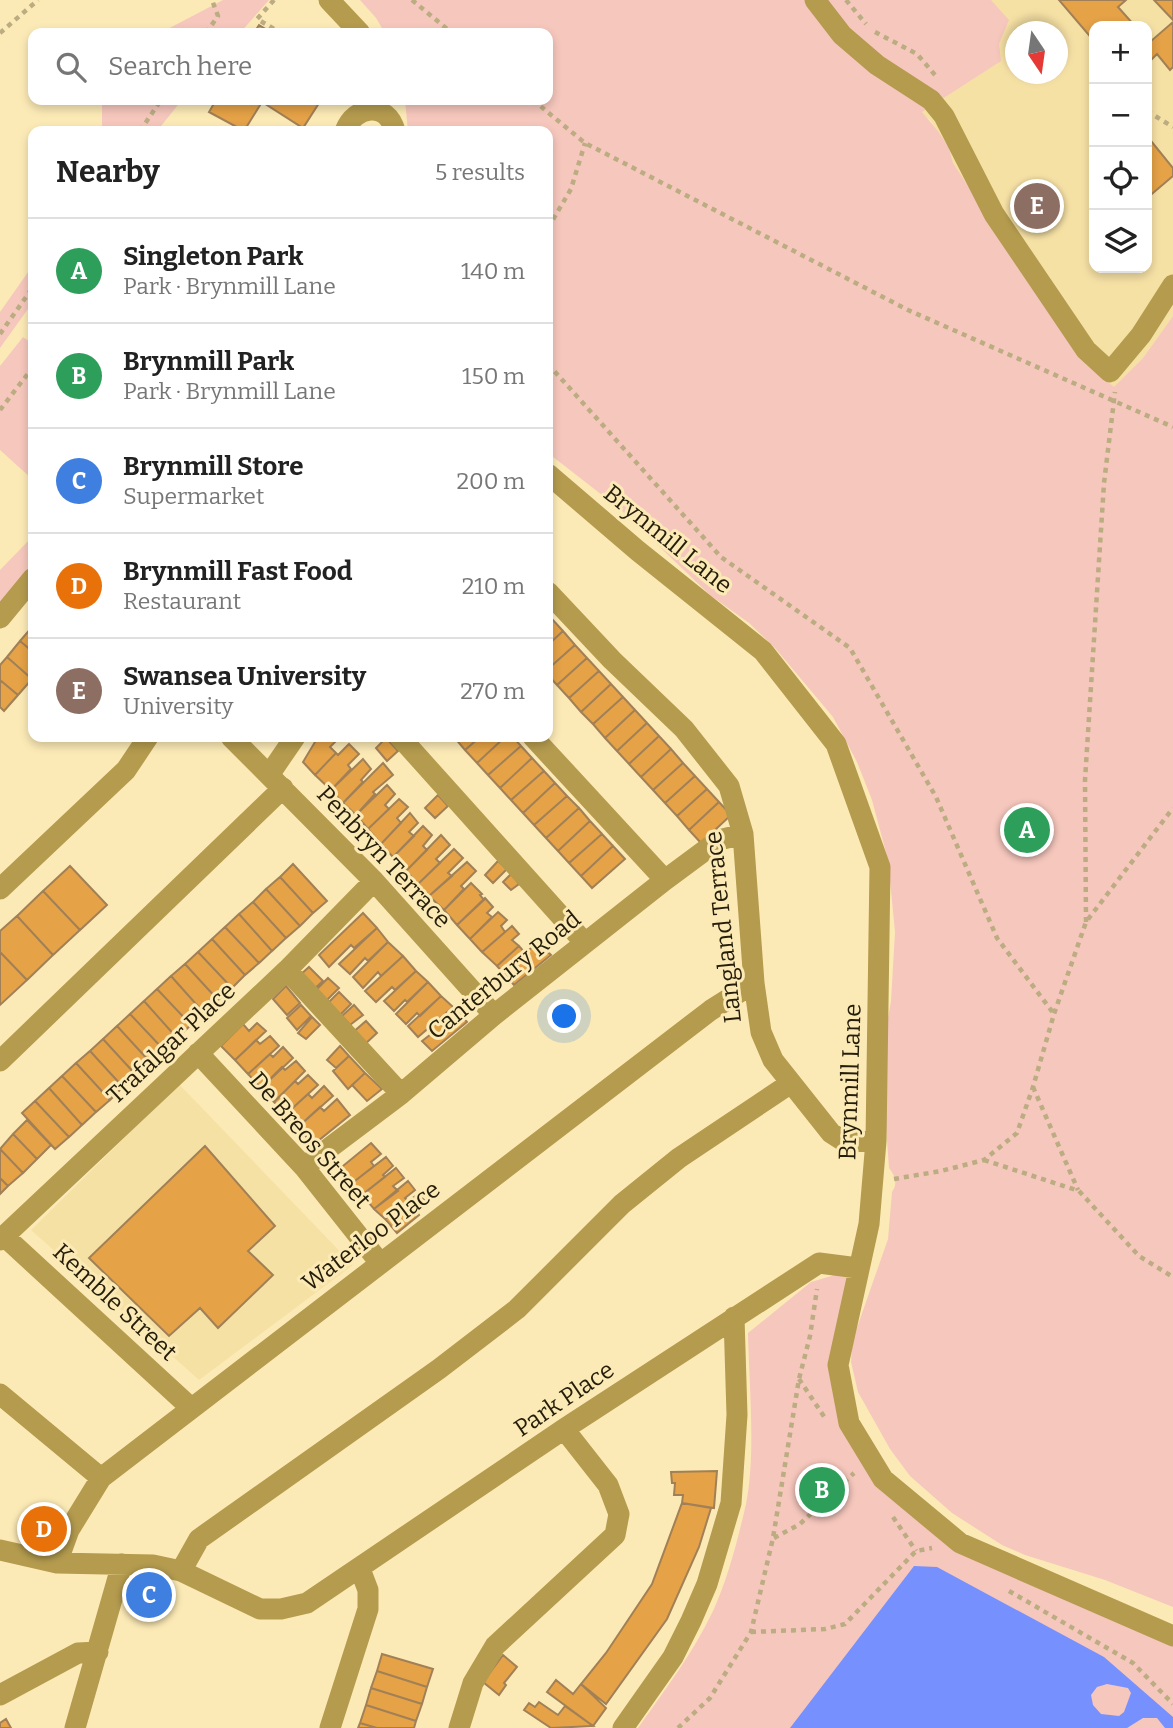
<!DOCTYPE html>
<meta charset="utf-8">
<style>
body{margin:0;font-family:Bitter,serif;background:#f6f6f6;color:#222}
.controls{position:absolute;right:21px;top:21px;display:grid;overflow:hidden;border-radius:14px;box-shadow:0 4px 10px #0003}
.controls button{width:63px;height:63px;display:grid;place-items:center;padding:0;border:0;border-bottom:2px solid #e0e0e0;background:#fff;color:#222;font:35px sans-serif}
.compass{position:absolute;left:1005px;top:21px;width:63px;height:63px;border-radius:50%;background:#fff;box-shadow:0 4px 10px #0003;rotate:167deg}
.you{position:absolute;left:565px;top:1017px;width:24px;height:24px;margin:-18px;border:5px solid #fff;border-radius:50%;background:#1a73e8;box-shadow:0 0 0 10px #1a73e833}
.badge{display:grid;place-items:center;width:46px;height:46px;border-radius:50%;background:#4659ce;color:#fff;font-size:23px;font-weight:700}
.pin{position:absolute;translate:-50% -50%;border:4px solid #fff;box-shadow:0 2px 7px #0006}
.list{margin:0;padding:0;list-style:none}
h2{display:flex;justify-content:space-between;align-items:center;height:91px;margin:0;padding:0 28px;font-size:30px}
h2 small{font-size:23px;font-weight:400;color:#767676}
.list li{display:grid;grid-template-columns:46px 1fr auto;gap:21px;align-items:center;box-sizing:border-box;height:105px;padding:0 28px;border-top:2px solid #e0e0e0}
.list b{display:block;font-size:26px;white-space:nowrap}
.list p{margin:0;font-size:23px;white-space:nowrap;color:#767676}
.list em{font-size:23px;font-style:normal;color:#767676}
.icon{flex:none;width:38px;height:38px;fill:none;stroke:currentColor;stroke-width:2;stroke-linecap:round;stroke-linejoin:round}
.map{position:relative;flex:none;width:1173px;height:1728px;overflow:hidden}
.search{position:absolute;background:#fff;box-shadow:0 4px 10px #0003;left:28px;top:28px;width:525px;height:77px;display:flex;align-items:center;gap:18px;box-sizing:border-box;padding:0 24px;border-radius:14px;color:#767676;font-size:26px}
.panel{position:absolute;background:#fff;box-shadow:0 4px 10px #0003;left:28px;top:126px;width:525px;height:616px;border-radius:14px}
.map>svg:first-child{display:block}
</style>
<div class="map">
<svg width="1173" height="1728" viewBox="0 0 1173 1728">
<rect width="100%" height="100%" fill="#fceab6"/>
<path fill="#f6e1a5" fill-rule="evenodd" d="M804,0h369v316l-30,42 -29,30 -27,-23 -122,-182 -12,-20 -4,-15 -18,-27 -35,-29zM1094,26h53v242h-53zM1016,32h42v42h-42z
M179,1084l174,181 -154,115 -168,-150z"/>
<path fill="#f6c7bd" d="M223,0h46l-29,33h-80z
M360,0h631l18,20 -10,24 2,17 -79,51 16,19 11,17 4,15 43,66 91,136 27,22 29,-29 30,-42v1291l-68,-27 -80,-25 -23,-10 -50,-32 -42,-37 -20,-27 -32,-57 -7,-30 1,-20 36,-103 4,-47c6,-8 3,-17 -3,-24l-8,-110 10,-57 4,-69 -7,-72 -16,-60 -15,-38 -24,-45 -58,-69 -26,-25 -39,-28 -90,-86 -72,-56v-322h-140l-3,-31h143v-67h-163l-9,-15z
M102,100h80l-25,31h-55z
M33,265v37l-33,46v-36z
M23,337l10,7v132l-2,2 -31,-28v-84z
M33,536v28l-33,42v-36z
M858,1268l-20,98 11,57 34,56 77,64 213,93v92h-535c27,-38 55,-75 75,-117 15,-33 25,-72 33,-107 10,-50 3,-119 2,-171l63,-51z"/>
<path fill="#7690fe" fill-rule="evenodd" d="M914,1566l23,1 167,90 69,60v11h-8l-8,-10h-14l-16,10h-337zM1107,1684l21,4 3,5 -7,19 -5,4 -18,-2 -8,-9 -2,-10 6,-8z"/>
<path fill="#e5a247" stroke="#a18057" stroke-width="2" d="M1059,0h67l-8,7 17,19h-41v15z
M1154,0h19v20z
M1173,22v45l-3,3 -13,-16 -10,10v-25l3,3z
M259,25l13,8h-18z
M216,100h105l-18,28 -41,-26 -18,29 -35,-19z
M1147,136l26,32v8l-26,22z
M551,618l12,13 -15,14v-23z
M33,626v26l-13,-11z
M563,631l12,14 -27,24v-24z
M20,641l13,11 -1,27 -25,-22z
M575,645l12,13 -30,27 -9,-10v-6z
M7,657l25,22 -14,16 -18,-15v-15z
M587,658l12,13 -30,27 -12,-13z
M599,671l12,13 -30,28 -12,-14z
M0,680l18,15 -14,16 -4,-4z
M611,684l12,13 -30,27 -12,-12z
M623,697l12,13 -30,28 -12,-14z
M635,710l12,13 -30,28 -12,-13z
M647,723l12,13 -30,28 -12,-13z
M659,736l12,13 -30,28 -12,-13z
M318,737h22l-10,10 6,6 -21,22 -12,-13z
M454,737h26l-15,13z
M480,737h25l-28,26 -12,-13z
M505,737h8l8,9 -33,29 -11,-12z
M386,738l12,13 -11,10 -11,-13z
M349,744l10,10 -11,11 3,4 -20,21 -16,-15 21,-22 2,2z
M521,746l11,12 -32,30 -12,-13z
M671,749l12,14 -30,27 -12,-13z
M532,758l12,13 -33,29 -11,-12z
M363,759l8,10 -10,11 2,2 -20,21 -12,-13z
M383,763l10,12 -20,17 2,2 -19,21 -13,-12z
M683,763l12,13 -30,27 -12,-13z
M544,771l11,12 -32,30 -12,-13z
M695,776l12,13 -30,27 -12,-13z
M555,783l12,13 -33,29 -11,-12z
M387,785l8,9 -10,11 4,4 -21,20 -12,-14z
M707,789l12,13 -30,28 -12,-14z
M438,795l10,11 -13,12 -10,-10z
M567,796l12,12 -33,30 -12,-13z
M399,799l9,8 -11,11 4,5 -20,21 -13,-15z
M719,802l12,13 -30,28 -12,-13z
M579,808l11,13 -32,30 -12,-13z
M410,813l8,10 -9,9 5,4 -21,21 -12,-13z
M590,821l12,13 -33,29 -11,-12z
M423,826l9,9 -9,11 4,4 -21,21 -13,-14z
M602,834l11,12 -32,30 -12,-13z
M441,835l9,10 -14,14 4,4 -22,21 -12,-13z
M613,846l12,13 -33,29 -11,-12z
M454,849l9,9 -15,15 4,3 -23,20 -11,-12z
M498,861l9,8 -14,14 -8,-8z
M467,862l9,9 -15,15 3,3 -20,21 -15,-14z
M293,864l34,37 -14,12 -33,-36z
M70,866l37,39 -27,25 -37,-39z
M511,874l8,10 -8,6 -8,-8z
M280,877l33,36 -13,13 -34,-37z
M471,883l11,11 -2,1 4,5 -27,25 -13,-15z
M266,889l34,37 -14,12 -33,-36z
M43,891l37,39 -27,25 -36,-39z
M485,898l8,9 -6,6 5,4 -22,22 -13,-14z
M253,902l33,36 -14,13 -33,-37z
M498,912l9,8 -6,6 4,6 -23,20 -12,-13z
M363,913l14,15 -23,20 -3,-3 -22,22 -10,-12z
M239,914l33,37 -13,12 -34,-36z
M17,916l36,39 -26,25 -27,-28v-21z
M512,926l7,8 -7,6 7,6 -22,20 -15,-14z
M225,927l34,36 -14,12 -33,-36z
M377,928l11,14 -20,19 -3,-3 -15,16 -11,-10z
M212,939l33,36 -13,13 -34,-36z
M388,942l15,14 -22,20 -3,-4 -15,16 -10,-11z
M538,942l13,13 -37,30 -17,-19 22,-20 6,7z
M0,952l27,28 -27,25z
M198,952l34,36 -14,12 -33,-36z
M403,956l13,15 -21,19 -3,-3 -16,15 -11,-11z
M185,964l33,36 -14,13 -33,-37z
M309,967l14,14 -10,9 -14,-14z
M416,971l12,11 -21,20 -2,-2 -11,11 -10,-10z
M171,976l33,37 -13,12 -34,-36z
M328,978l11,10 -15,15 -10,-11z
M428,982l13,14 -21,20 -3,-3 -11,11 -10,-10z
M286,986l14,17 -13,12 -14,-16z
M157,989l34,36 -14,13 -33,-37z
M339,992l12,12 -13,13 -12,-12z
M441,996l12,11 -35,30 -10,-11z
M144,1001l33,37 -13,12 -34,-36z
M301,1005l10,11 -14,14 -10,-12z
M354,1005l9,10 -13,10 -8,-9z
M453,1007l14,15 -35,29 -10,-10 13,-10 -4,-3z
M130,1014l34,36 -14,12 -33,-36z
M312,1017l8,8 -14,14 -8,-6z
M366,1021l11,12 -13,12 -12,-12z
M257,1023l9,8 -31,29 -14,-14 22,-22 6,7z
M117,1026l33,36 -14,13 -33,-36z
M270,1036l9,10 -31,28 -13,-14 21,-20 4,4z
M103,1039l33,36 -13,12 -33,-36z
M340,1046l9,10 -13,12 -9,-8z
M283,1047l10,11 -32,30 -13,-14 22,-20 3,3z
M90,1051l33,36 -13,13 -34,-37z
M349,1056l16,17 -17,16 -15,-18z
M296,1061l9,10 -31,31 -13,-14 21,-21 3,3z
M76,1063l34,37 -14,12 -34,-36z
M365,1073l17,16 -15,12 -15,-16z
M308,1075l10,10 -32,29 -12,-12 21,-21 3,3z
M62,1076l34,36 -14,13 -33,-37z
M324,1086l9,10 -35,31 -12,-13 22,-20 4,4z
M49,1088l33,37 -13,12 -34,-36z
M337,1099l13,16 -37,30 -15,-18 22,-20 4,4z
M35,1101l34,36 -14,12 -33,-36z
M27,1120l24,25 -14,14 -24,-25z
M13,1134l24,25 -14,14 -23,-24z
M371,1143l10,11 -10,8 3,4 -23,18 -13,-14z
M205,1146l70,80 -27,25 25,24 -55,53 -18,-20 -31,28 -80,-78z
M0,1149l23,24 -15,13 -8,-8z
M386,1157l7,9 -10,9 2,2 -23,18 -11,-11z
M396,1168l8,10 -11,8 5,5 -24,18 -12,-14z
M0,1178l8,8 -8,8z
M408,1181l7,9 -10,8 3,3 -23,18 -11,-10z
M418,1194l8,8 -10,8 3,5 -22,18 -12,-14z
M717,1471l-3,37 -32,-5 1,-8h-9l1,-12h-3l-1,-11z
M682,1503l29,5 -12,39 -32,72 -61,85 -25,-20 25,-31 46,-69z
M382,1654l51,15 -6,18 -50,-16z
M503,1655l14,12 -13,16 2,2 -7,10 -16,-13z
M377,1671l50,16 -5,17 -51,-16z
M556,1680l17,14 8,-10 25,24 -13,18 -46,-34z
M371,1688l51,16 -6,17 -50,-16z
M539,1702l19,13 7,-9 28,20 -42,2 -27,-18 5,-7 6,4z
M366,1705l50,16 -2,7h-37l-17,-5z
M6,1719l5,9h-11v-5z
M360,1723l17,5h-19z"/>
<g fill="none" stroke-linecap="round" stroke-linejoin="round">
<path stroke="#bbac82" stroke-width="4.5" stroke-dasharray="5 5" stroke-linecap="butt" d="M274,0l-17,19 24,14
M412,0l40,33
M846,0l20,24
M875,32l42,22 18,21
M0,33l38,-33
M206,33l12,-17 -6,-16
M533,100l52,43 323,167 265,117
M1147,111l26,16
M140,131l21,-31
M548,228l23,-39 14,-46
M0,334l33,-47
M548,364l173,193 129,91 86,149 61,141 57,76
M0,410l33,-43
M1086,922l-1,-142 19,-297 11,-91
M1033,1087l45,103
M984,1160l95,31 60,65 34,21
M894,1179l47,-8 43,-11 33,-27 16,-46 21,-73 32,-92 87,-114
M799,1379l26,39
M893,1517l23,34
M774,1538l26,-14 54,-51
M1009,1591l124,72 40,41
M751,1632l74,-3 20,-5 71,-73 16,-3
M678,1728l32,-30 41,-66 22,-94 26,-159 11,-43 7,-47"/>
<path stroke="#b49b4e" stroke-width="21" d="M329,0l31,33
M815,0l27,35 35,30 54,35 13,16 50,98 92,136 24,22 31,-37 32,-50
M345,131c10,-26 42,-30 50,0
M548,474l90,77 125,100 73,93 44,123 -4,274 -7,83 -31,141 11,58 34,56 77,64 213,93
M548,592l64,68 72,69 45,57 14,48 11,149 7,49 12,28 58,73 14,9 31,-1
M0,618l33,-40
M231,737l143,144 120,134
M400,737l185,206
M533,737l132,143
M269,775l26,-38
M0,889l126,-119 22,-33
M287,970l114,124
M198,1053l106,114 76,96
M0,1061l283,-273
M304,1167l97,-73 93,-79 171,-135 54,-40 24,-6
M4,1236l186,171
M0,1240l287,-270 87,-89
M0,1394l101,84
M0,1550l57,13 96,2 28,6 79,38h21l26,-6 257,-174 255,-166 39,5
M57,1563l12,-33 32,-52 610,-468 43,-27
M181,1571l18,-32 240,-170 78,-60 105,-105 57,-46 112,-75
M0,1695l78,-42 20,-1
M75,1728l47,-164
M330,1728l38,-119v-19l-8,-21
M459,1728l14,-45 22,-37 120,-111 4,-21 -11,-29 -44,-56
M623,1728l50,-71 18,-36 16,-37 24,-81 6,-88 -3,-98"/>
</g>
<g text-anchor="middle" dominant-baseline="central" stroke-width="6" stroke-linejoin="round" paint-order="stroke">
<g font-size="24" fill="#241d09" stroke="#fceab6">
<text transform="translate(668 539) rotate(39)">Brynmill Lane</text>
<text transform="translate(384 857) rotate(47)">Penbryn Terrace</text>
<text transform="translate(723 927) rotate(-96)">Langland Terrace</text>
<text transform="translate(504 975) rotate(-39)">Canterbury Road</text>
<text transform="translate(171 1043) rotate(-43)">Trafalgar Place</text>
<text transform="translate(850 1082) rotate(-88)">Brynmill Lane</text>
<text transform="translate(310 1140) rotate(49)">De Breos Street</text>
<text transform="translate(371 1236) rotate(-37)">Waterloo Place</text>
<text transform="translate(115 1302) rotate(43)">Kemble Street</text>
<text transform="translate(564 1399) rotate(-34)">Park Place</text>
</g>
</g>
</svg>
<div class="controls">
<button>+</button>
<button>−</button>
<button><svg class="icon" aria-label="locate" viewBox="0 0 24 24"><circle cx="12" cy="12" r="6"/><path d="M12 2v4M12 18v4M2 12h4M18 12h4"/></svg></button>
<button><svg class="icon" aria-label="layers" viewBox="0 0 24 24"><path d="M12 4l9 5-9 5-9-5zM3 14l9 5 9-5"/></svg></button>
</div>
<svg class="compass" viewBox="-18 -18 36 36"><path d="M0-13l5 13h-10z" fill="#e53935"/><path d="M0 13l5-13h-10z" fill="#767676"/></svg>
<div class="you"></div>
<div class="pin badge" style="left:1027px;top:830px;background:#2e9e5b">A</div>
<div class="pin badge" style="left:822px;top:1490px;background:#2e9e5b">B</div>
<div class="pin badge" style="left:149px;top:1595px;background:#3f7fe0">C</div>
<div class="pin badge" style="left:44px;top:1529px;background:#e8710a">D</div>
<div class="pin badge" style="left:1037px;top:206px;background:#8d6e63">E</div>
<div class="search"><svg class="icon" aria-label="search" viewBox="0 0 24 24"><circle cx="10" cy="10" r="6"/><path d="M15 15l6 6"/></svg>Search here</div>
<section class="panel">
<h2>Nearby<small>5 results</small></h2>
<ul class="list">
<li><span class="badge" style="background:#2e9e5b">A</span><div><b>Singleton Park</b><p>Park · Brynmill Lane</p></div><em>140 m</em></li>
<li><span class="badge" style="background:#2e9e5b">B</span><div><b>Brynmill Park</b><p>Park · Brynmill Lane</p></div><em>150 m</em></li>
<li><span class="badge" style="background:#3f7fe0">C</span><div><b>Brynmill Store</b><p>Supermarket</p></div><em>200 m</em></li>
<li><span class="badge" style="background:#e8710a">D</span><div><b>Brynmill Fast Food</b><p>Restaurant</p></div><em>210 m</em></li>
<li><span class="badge" style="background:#8d6e63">E</span><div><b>Swansea University</b><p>University</p></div><em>270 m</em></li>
</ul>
</section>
</div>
